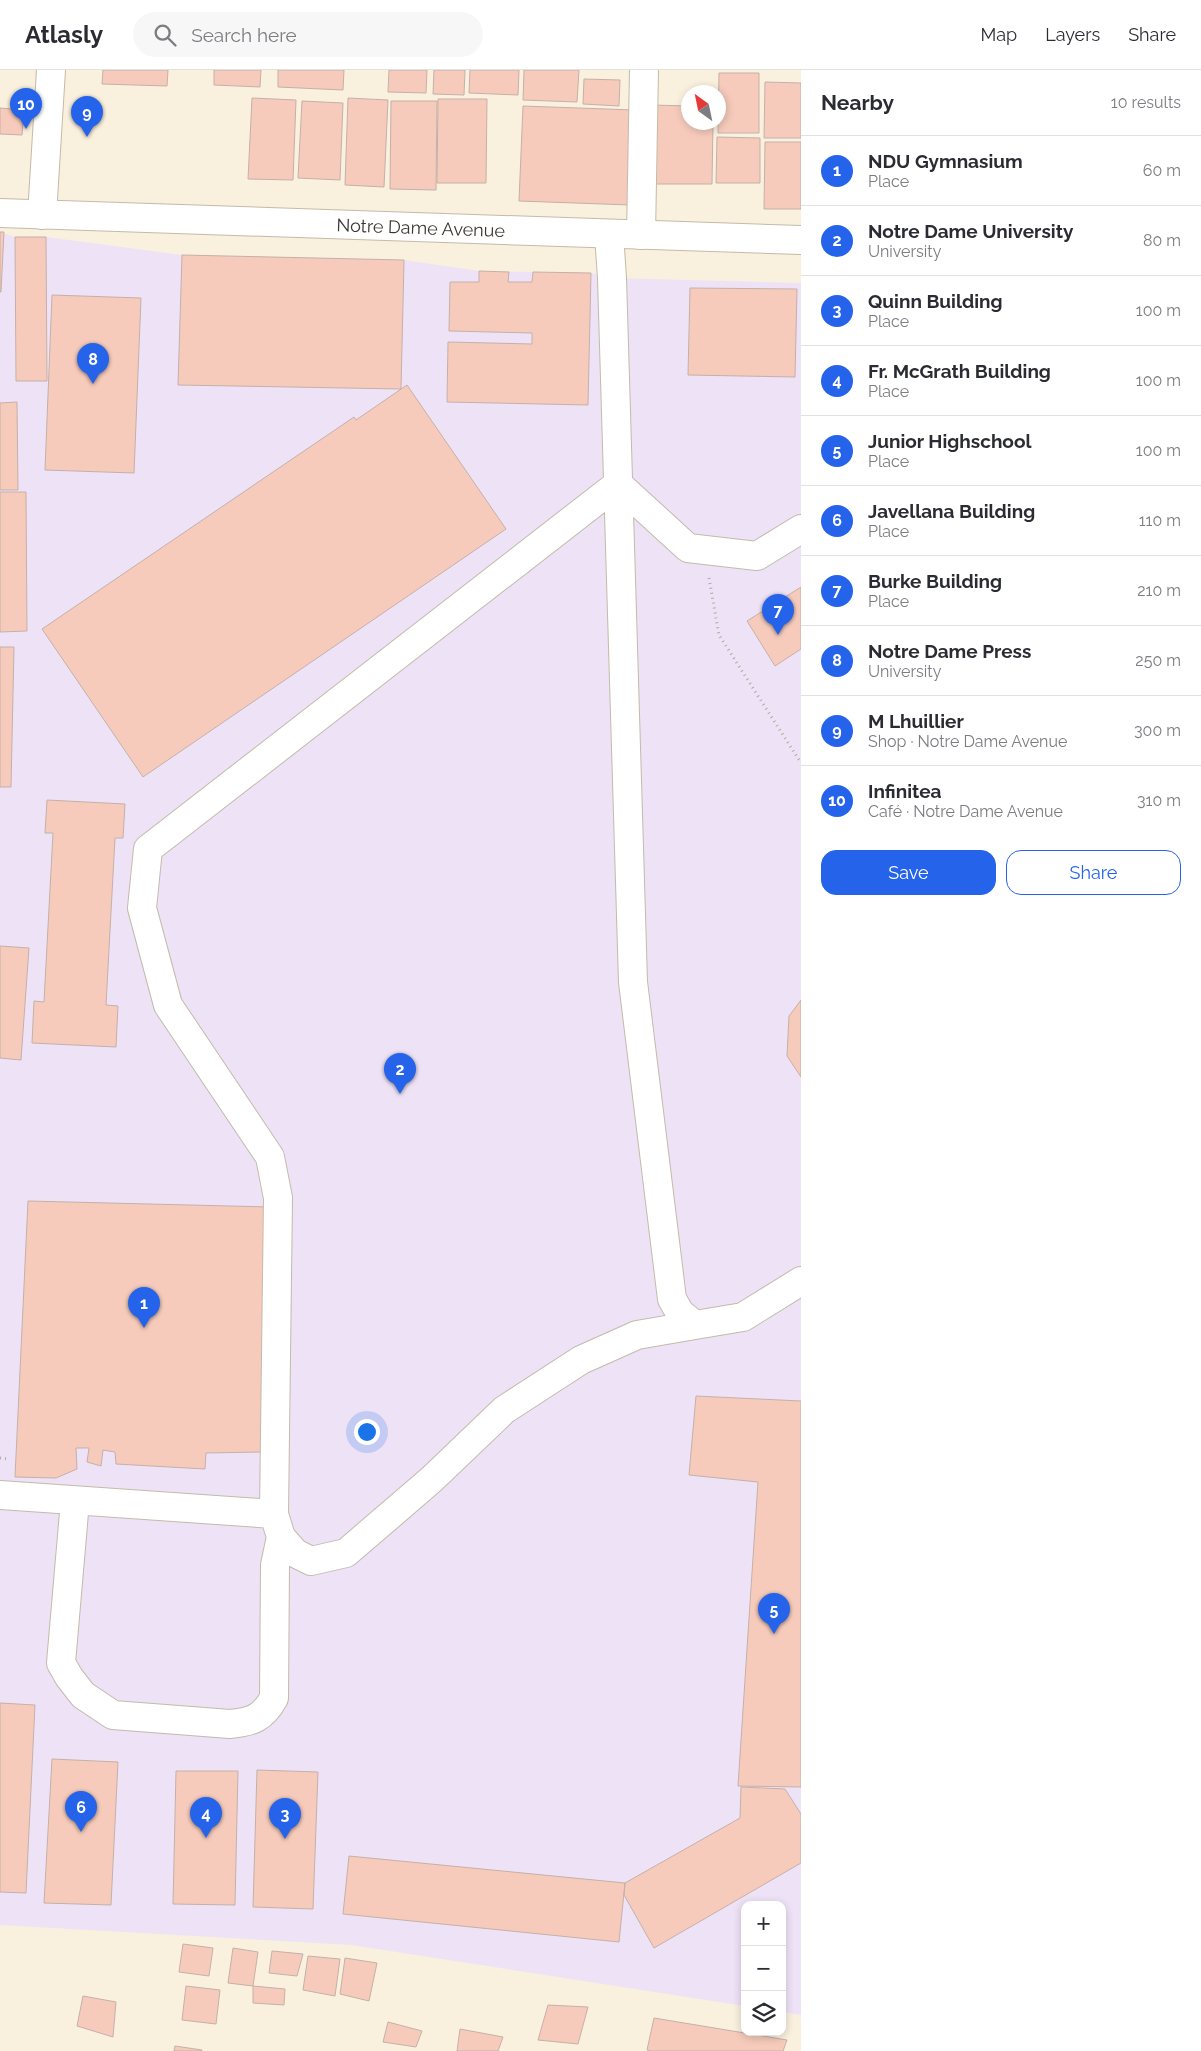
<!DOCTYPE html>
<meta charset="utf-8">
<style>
body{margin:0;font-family:Raleway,sans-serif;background:#f7f7f7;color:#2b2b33}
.controls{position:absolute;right:15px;bottom:15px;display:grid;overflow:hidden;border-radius:10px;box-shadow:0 2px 8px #0003}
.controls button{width:45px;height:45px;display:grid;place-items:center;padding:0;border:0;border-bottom:1px solid #e1e1e2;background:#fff;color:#2b2b33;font:25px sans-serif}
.compass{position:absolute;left:681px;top:15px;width:45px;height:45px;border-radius:50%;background:#fff;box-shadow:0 2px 8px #0003;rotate:327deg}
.you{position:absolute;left:366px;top:1361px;width:18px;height:18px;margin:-12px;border:4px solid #fff;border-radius:50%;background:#1a73e8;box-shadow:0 0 0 8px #1a73e833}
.badge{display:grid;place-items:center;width:32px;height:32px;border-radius:50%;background:#2563eb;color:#fff;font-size:16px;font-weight:700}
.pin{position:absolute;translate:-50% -41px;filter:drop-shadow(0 1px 2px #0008)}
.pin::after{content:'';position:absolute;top:26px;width:18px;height:15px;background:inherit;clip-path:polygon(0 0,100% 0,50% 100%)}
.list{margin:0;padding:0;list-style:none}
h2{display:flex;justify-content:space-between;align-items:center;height:65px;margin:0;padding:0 20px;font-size:21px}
h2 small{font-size:16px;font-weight:400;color:#7c7c81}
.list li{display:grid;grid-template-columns:32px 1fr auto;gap:15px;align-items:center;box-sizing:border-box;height:70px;padding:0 20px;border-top:1px solid #e1e1e2}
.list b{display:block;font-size:19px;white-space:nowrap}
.list p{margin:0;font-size:16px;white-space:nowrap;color:#7c7c81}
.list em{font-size:16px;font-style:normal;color:#7c7c81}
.actions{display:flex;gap:10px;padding:15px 20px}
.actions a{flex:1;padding:11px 0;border:1px solid #2563eb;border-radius:15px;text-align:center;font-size:18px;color:#2563eb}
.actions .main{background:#2563eb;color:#fff}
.icon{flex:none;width:28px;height:28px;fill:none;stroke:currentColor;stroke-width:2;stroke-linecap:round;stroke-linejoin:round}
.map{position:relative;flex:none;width:801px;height:1981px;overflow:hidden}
header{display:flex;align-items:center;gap:30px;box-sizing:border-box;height:70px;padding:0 25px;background:#fff;border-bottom:1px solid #e1e1e2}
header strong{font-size:24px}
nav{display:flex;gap:28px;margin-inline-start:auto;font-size:18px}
.search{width:350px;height:45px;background:#f7f7f7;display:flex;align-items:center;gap:12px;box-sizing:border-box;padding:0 18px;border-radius:28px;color:#7c7c81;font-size:19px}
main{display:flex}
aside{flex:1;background:#fff}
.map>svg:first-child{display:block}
</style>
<header>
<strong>Atlasly</strong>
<div class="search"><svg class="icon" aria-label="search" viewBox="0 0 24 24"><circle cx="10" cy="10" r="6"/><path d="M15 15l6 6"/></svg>Search here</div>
<nav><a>Map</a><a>Layers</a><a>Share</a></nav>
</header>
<main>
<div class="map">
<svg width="801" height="1981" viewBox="0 0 801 1981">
<rect width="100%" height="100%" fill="#faf0de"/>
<path fill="#eee2f7" d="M0,162l15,5h31l136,18 222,5 75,11 112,2 21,5 189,5v1732l-19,-3v-107h-37v101l-394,-61 -351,-20z"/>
<path fill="#f6cbbb" stroke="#c5b0a9" d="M103,0h65l-1,16 -65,-2z
M214,0h47l-1,17 -46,-2z
M278,0h66l-1,20 -65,-3z
M389,0h38l-1,23 -38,-1z
M434,0h31l-1,25 -31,-1z
M470,0h49l-1,25 -49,-2z
M524,0h55l-2,32 -54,-2z
M719,3h40v60h-41z
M584,9l36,1 -1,26 -36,-2z
M765,12l36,1v55h-37z
M252,28l44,2 -3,80 -45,-1z
M348,28l40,2 -4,87 -39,-2z
M438,29h49l-1,84h-49z
M302,31l41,2 -3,77 -42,-2z
M391,31h46l-1,89 -46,-1z
M652,35l36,1v16h25l-1,62h-61z
M523,36l111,4 -4,95 -111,-4z
M0,38l24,2 -2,25 -22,-1z
M717,67l43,1v45h-44z
M765,72h36v67h-37z
M0,162h4l-3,60h-1z
M15,167h31l1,144h-31z
M182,185l222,5 -3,129 -223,-4z
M479,201l30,1 -1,10h24l1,-10 58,1 -3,132 -141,-3 1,-60 84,2v-11l-83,-2 1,-49h29z
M690,218l107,1 -2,88 -107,-2z
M52,225l89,3 -7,175 -89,-3z
M407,315l99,144 -363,248 -101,-148 312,-212 2,3z
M17,332l1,88h-18v-87z
M0,422h26l1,139 -27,1z
M801,517v62l-26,17 -28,-45z
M0,577h14l-3,140h-11z
M47,730l78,4 -2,34h-8l-9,167 12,1 -2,41 -84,-4 2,-42 10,1 9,-169h-8z
M0,876l29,2 -8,112 -21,-2z
M801,930v77l-14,-21 2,-40z
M28,1131l242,6 -9,245 -55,1 -1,16 -89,-5 -1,-12 -12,-2 -2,16 -14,-4 2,-14h-13l1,21 -21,9 -41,-1z
M696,1326l105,5v386l-63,-1 20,-304 -69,-7z
M0,1633l35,2 -9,188 -26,-1z
M52,1689l66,3 -7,143 -67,-2z
M257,1700l61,2 -5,137 -60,-2z
M176,1701h62l-3,134 -62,-1z
M741,1717l44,2 16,25v49l-147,85 -30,-53 1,-12 115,-65z
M349,1786l276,27 -6,59 -276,-28z
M183,1874l30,4 -4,28 -30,-4z
M233,1878l25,4 -5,34 -25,-3z
M272,1881l31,3 -6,22 -28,-3z
M308,1886l32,3 -5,37 -32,-6z
M345,1888l32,5 -8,38 -29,-7z
M186,1916l34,4 -4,34 -34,-4z
M253,1916l32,3 -1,16 -31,-2z
M83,1926l33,6 -3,35 -36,-11z
M548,1935l40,2 -10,37 -40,-4z
M654,1948l133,22 -4,11h-132l-4,-1z
M388,1952l34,9 -6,16 -33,-5z
M460,1959l43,8 -5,14h-41z
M175,1976l27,4v1h-28z"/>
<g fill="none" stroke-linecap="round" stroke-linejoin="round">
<defs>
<path id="minor" d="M42,145l9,-145
M609,164l3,44 21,704 39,317 8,14 15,12 48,-8 58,-36
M641,165l3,-165
M0,1425l274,19 7,23 14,16 16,8 35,-8 86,-74 72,-69 77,-50 56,-25 58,-10
M75,1431l-14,162 8,14 14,18 30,20 117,9c22,-2 33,-6 44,-26l1,-133 6,-28
M274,1444l4,-316 -8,-41 -102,-152 -26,-97 6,-59 470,-365 70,64 69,8 44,-27"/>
<g id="major">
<path id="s1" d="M0,143l801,27"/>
</g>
</defs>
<use href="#minor" stroke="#c4baa9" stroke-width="30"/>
<use href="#major" stroke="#c4baa9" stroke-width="30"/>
<path stroke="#b2aa9d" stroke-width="3" stroke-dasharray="1 4" stroke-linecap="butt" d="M709,508l10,57 82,128
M0,1388l8,1"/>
<use href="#minor" stroke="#fff" stroke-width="28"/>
<use href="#major" stroke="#fff" stroke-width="28"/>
</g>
<g text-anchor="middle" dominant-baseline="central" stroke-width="4" stroke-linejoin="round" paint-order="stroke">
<g font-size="18" fill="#3a3630" stroke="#faf0de">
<text stroke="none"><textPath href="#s1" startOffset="421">Notre Dame Avenue</textPath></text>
</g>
</g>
</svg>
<div class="controls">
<button>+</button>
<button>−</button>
<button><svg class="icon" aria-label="layers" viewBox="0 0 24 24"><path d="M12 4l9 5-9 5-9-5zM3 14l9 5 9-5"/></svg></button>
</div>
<svg class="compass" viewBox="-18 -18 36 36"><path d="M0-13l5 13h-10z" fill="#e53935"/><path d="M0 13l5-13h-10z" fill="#7c7c81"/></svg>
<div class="you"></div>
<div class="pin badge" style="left:144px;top:1258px">1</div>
<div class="pin badge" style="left:400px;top:1024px">2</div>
<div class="pin badge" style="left:285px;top:1769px">3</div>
<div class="pin badge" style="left:206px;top:1768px">4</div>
<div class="pin badge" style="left:774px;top:1564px">5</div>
<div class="pin badge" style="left:81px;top:1762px">6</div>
<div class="pin badge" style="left:778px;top:565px">7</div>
<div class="pin badge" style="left:93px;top:314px">8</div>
<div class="pin badge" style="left:87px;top:67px">9</div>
<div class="pin badge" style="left:26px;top:59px">10</div>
</div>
<aside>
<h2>Nearby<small>10 results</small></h2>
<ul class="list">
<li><span class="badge">1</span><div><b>NDU Gymnasium</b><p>Place</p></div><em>60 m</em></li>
<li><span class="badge">2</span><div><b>Notre Dame University</b><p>University</p></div><em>80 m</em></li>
<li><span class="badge">3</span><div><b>Quinn Building</b><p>Place</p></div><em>100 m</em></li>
<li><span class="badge">4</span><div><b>Fr. McGrath Building</b><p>Place</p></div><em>100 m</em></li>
<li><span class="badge">5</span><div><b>Junior Highschool</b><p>Place</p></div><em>100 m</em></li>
<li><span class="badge">6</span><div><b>Javellana Building</b><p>Place</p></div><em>110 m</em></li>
<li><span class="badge">7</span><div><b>Burke Building</b><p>Place</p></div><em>210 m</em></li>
<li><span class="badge">8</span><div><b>Notre Dame Press</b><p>University</p></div><em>250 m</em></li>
<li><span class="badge">9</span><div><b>M Lhuillier</b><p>Shop · Notre Dame Avenue</p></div><em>300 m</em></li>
<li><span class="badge">10</span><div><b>Infinitea</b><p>Café · Notre Dame Avenue</p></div><em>310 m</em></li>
</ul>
<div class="actions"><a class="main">Save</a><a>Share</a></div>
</aside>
</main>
